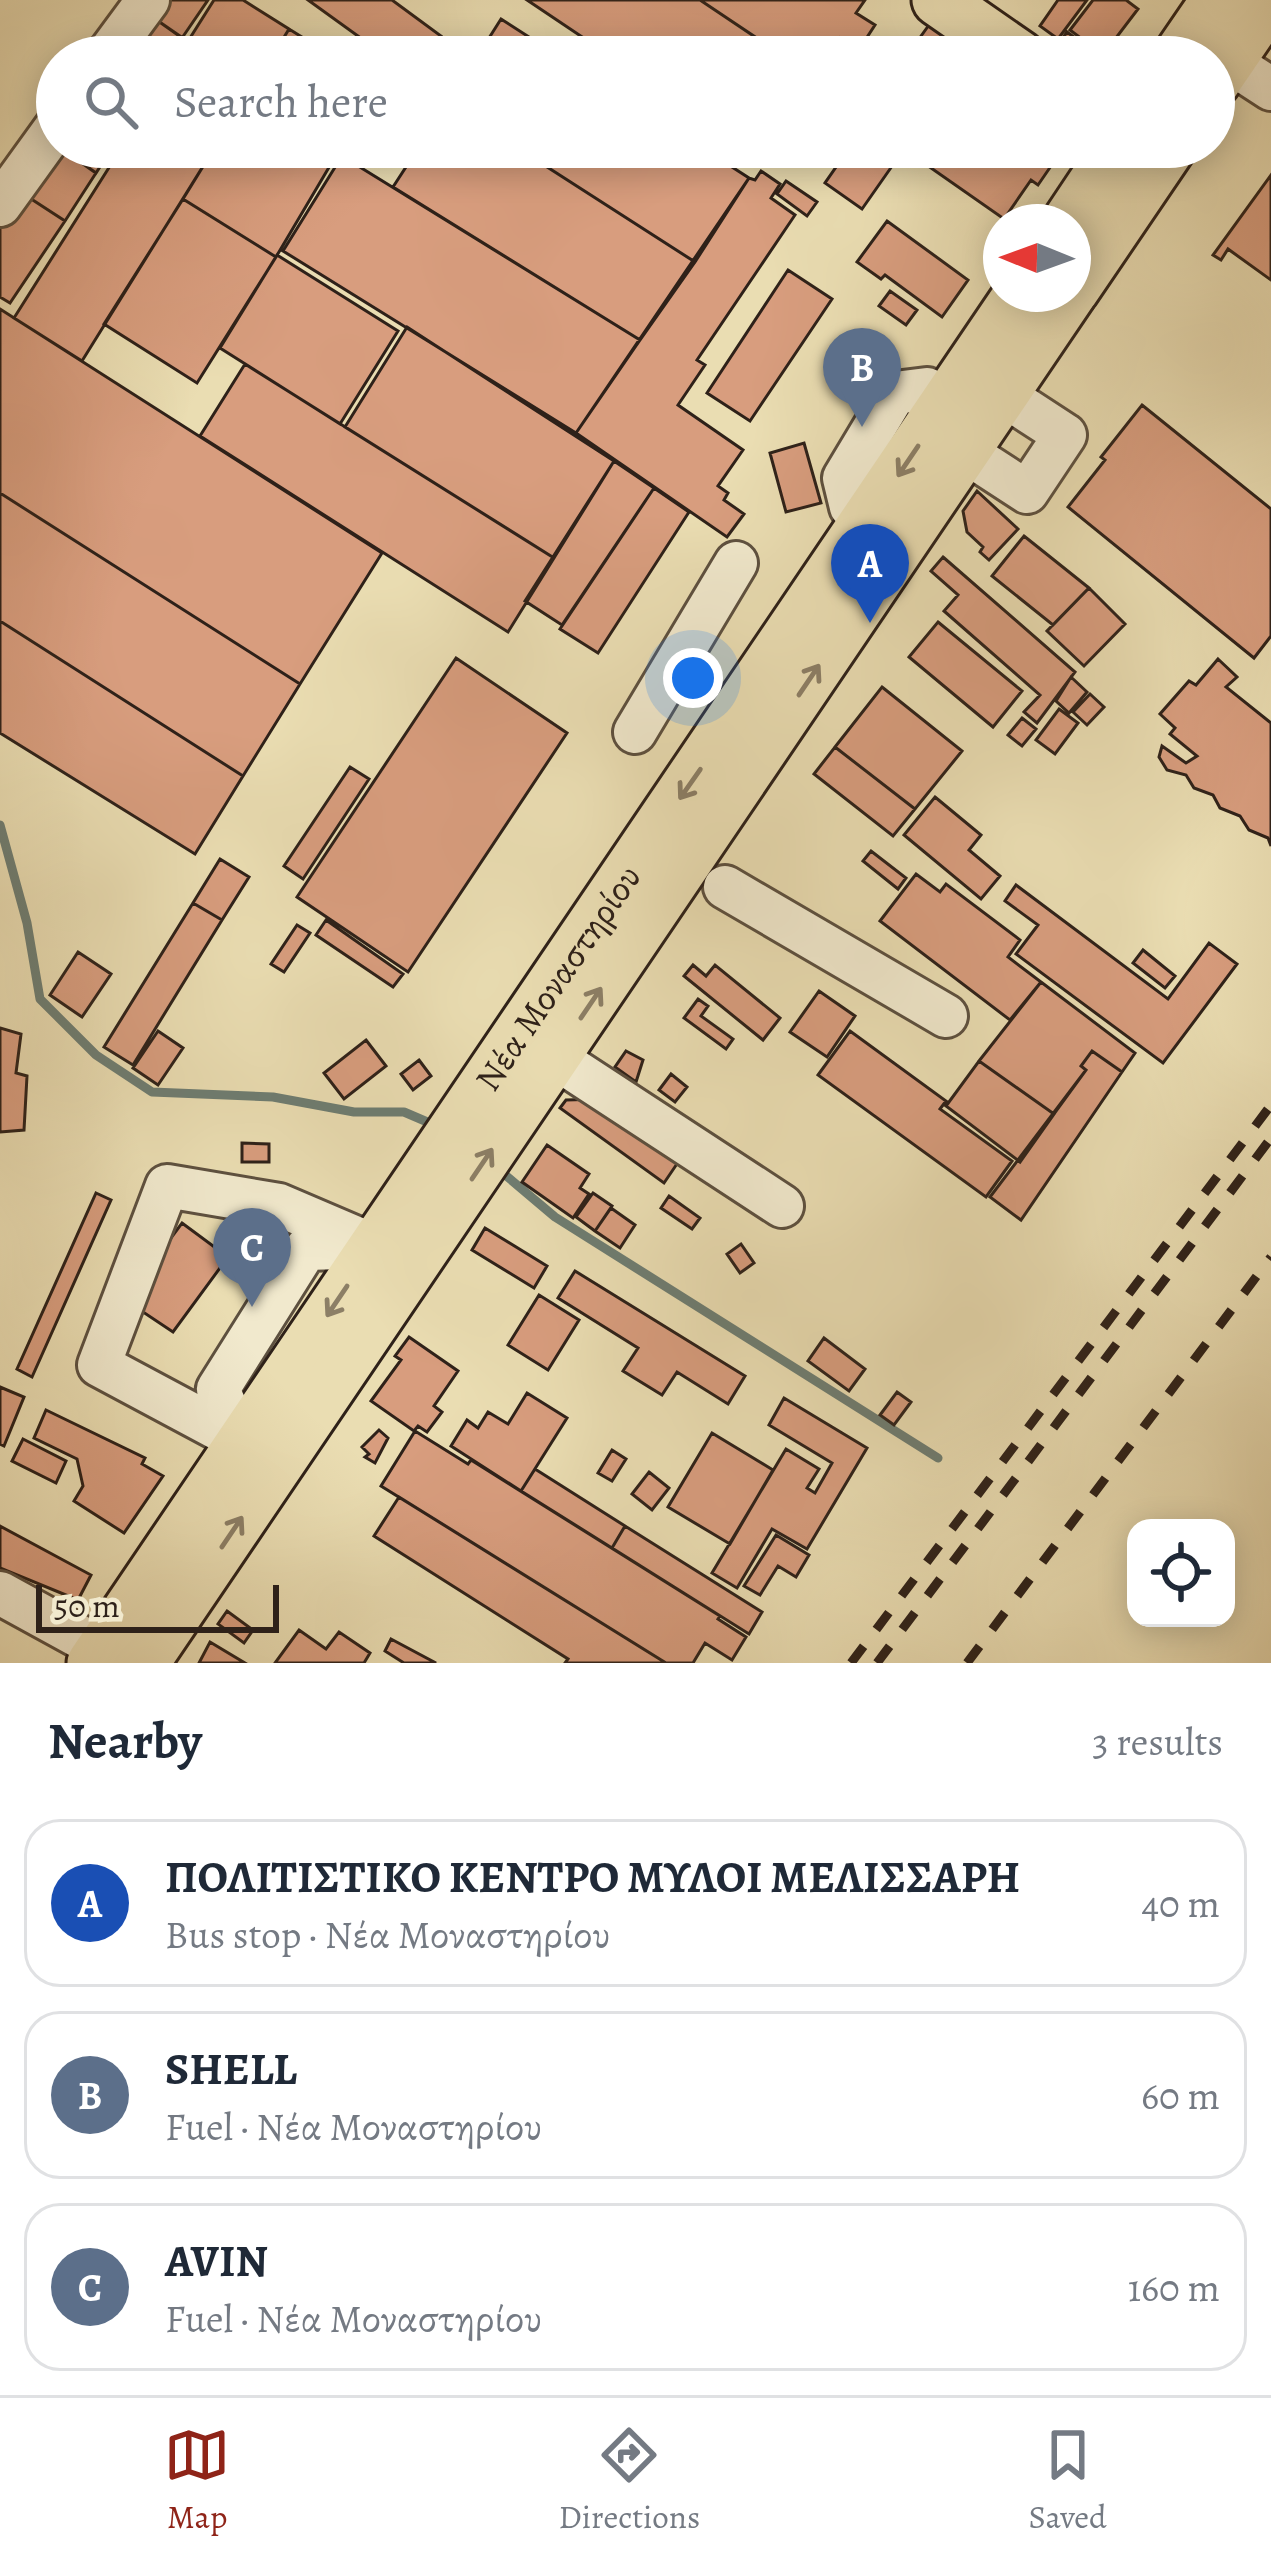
<!DOCTYPE html>
<meta charset="utf-8">
<style>
body{margin:0;font-family:Alegreya,serif;background:#f6f6f7;color:#1f2937}
.controls{position:absolute;right:36px;bottom:36px;display:grid;overflow:hidden;border-radius:24px;box-shadow:0 6px 30px #0003}
.controls button{width:108px;height:108px;display:grid;place-items:center;padding:0;border:0;border-bottom:3px solid #e0e1e3;background:#fff;color:#1f2937;font:60px sans-serif}
.compass{position:absolute;left:983px;top:204px;width:108px;height:108px;border-radius:50%;background:#fff;box-shadow:0 6px 30px #0003;rotate:271deg}
.scale{position:absolute;left:36px;bottom:30px;width:243px;box-sizing:border-box;padding-left:12px;border:6px solid #2e2119;border-top:0;font-size:33px;line-height:42px;white-space:nowrap;color:#2e2119;-webkit-text-stroke:9px #f1e9cd;paint-order:stroke}
.you{position:absolute;left:693px;top:678px;width:42px;height:42px;margin:-30px;border:9px solid #fff;border-radius:50%;background:#1a73e8;box-shadow:0 0 0 18px #1a73e833}
.badge{display:grid;place-items:center;width:78px;height:78px;border-radius:50%;background:#8f2418;color:#fff;font-size:39px;font-weight:700}
.pin{position:absolute;translate:-50% -99px;filter:drop-shadow(0 3px 6px #0008)}
.pin::after{content:'';position:absolute;top:63px;width:42px;height:36px;background:inherit;clip-path:polygon(0 0,100% 0,50% 100%)}
.list{margin:0;padding:0;list-style:none}
h2{display:flex;justify-content:space-between;align-items:center;height:156px;margin:0;padding:0 48px;font-size:51px}
h2 small{font-size:39px;font-weight:400;color:#747a83}
.list li{display:grid;grid-template-columns:78px 1fr auto;gap:36px;align-items:center;box-sizing:border-box;height:168px;margin:0 24px 24px;padding:0 24px;border:3px solid #e0e1e3;border-radius:36px}
.list b{display:block;font-size:45px;white-space:nowrap}
.list p{margin:0;font-size:39px;white-space:nowrap;color:#747a83}
.list em{font-size:39px;font-style:normal;color:#747a83}
.icon{flex:none;width:66px;height:66px;fill:none;stroke:currentColor;stroke-width:2;stroke-linecap:round;stroke-linejoin:round}
.map{position:relative;flex:none;width:1271px;height:1663px;overflow:hidden}
.search{position:absolute;background:#fff;box-shadow:0 6px 30px #0003;left:36px;right:36px;top:36px;height:132px;display:flex;align-items:center;gap:30px;box-sizing:border-box;padding:0 42px;border-radius:66px;color:#747a83;font-size:45px}
.sheet{height:732px;background:#fff}
nav{display:flex;justify-content:space-around;align-items:center;box-sizing:border-box;height:168px;border-top:3px solid #e0e1e3;background:#fff;font-size:33px;color:#747a83}
nav a{display:grid;justify-items:center;gap:6px}
nav .on{color:#8f2418}
.map>svg:first-child{display:block}
</style>
<div class="map">
<svg width="1271" height="1663" viewBox="0 0 1271 1663">
<rect width="100%" height="100%" fill="#eaddb2"/>
<filter id="stains"><feTurbulence type="fractalNoise" baseFrequency=".00167" numOctaves="4"/><feColorMatrix values="0 0 0 0 .2 0 0 0 0 .09 0 0 0 0 .02 0 0 0 .5 -.17"/></filter>
<radialGradient id="worn" r=".72"><stop offset=".6" stop-color="#630" stop-opacity="0"/><stop offset="1" stop-color="#630" stop-opacity=".3"/></radialGradient>
<g fill="none" stroke-linecap="round" stroke-linejoin="round">
<path stroke="#6e7d72" stroke-width="9" d="M0,825l27,98 13,76 56,56 56,37 121,5 81,15h50l35,15
M497,1168l58,49 383,241"/>
</g>
<path fill="#d89d7e" stroke="#2e2119" stroke-width="3" d="M158,0h50l-26,38 -34,-24z
M214,0h29l46,29 -17,28h-94z
M308,0h84l49,36 -15,21h-39z
M527,0h173l85,57h-173z
M700,0h165l-9,13 19,12 -17,26 -18,-13 -12,19h-43z
M1058,0h29l-29,39 -18,-13z
M1093,0h33l12,9 -35,46 -33,-25z
M148,14l39,27 -11,16h-57z
M934,18l55,39h-83z
M501,19l59,38h-83z
M289,29l45,28h-62z
M1067,32l31,23 -1,2h-14l-22,-16z
M59,147h45l6,4 -14,22z
M59,147l37,26 -31,48 -43,-28z
M122,147h93l-133,214 -68,-43z
M215,147h126l-65,110 -93,-58z
M419,147h97l179,115 -55,78 -247,-153z
M516,147h185l48,31 -54,84z
M850,147l54,2 -42,60 -37,-26z
M901,147h163l-26,38 -7,-5 -27,39z
M342,156l298,184 -64,93 -293,-182z
M761,171l19,13 -9,14 24,17 -98,145 8,5 -27,40 65,45 -25,36 10,7 -4,7 20,14 -17,23 -151,-104 173,-255 6,2z
M1271,175v105l-43,-31 -7,11 -8,-5z
M786,181l31,21 -10,14 -30,-22z
M22,193l43,28 -55,82 -10,-6v-71z
M183,199l93,58 -79,126 -93,-59z
M887,221l81,59 -26,37 -57,-42 -4,4 -24,-17z
M277,255l121,76 -58,93 -120,-76z
M788,270l44,29 -82,122 -43,-28z
M890,291l27,19 -11,15 -27,-19z
M0,309l382,244 -82,131 -300,-191z
M407,327l207,134 -60,97 -209,-131z
M245,364l309,194 -46,74 -308,-196z
M1142,405l129,104v127l-17,22 -186,-151 37,-47 -4,-3z
M804,443l17,60 -35,9 -16,-59z
M614,461l40,27 -92,137 -37,-24z
M654,488l35,24 -91,141 -38,-24z
M977,491l41,38 -29,31 -9,-8 3,-5 -16,-15 -4,-21z
M0,493l300,191 -57,92 -243,-155z
M1024,536l65,52 -36,37 -61,-49z
M943,557l132,115 -38,51 -13,-11 16,-17 -96,-84 14,-16 -27,-24z
M1089,588l36,36 -41,42 -37,-35z
M0,621l243,155 -48,78 -195,-121z
M938,622l84,69 -29,36 -84,-70z
M456,658l111,75 -159,239 -111,-75z
M1218,659l19,18 -11,10 45,36v123l-3,-8 -19,-8 -9,-14 -20,-8 -7,-13 -19,-7 -8,-13 -19,-5 -8,-13 3,-11 24,17 11,-7 -27,-22 5,-6 -15,-14 29,-33 7,4z
M1071,677l16,15 -18,21 -13,-12z
M882,687l80,64 -47,58 -80,-62z
M1090,694l14,13 -17,18 -14,-13z
M1059,709l19,14 -23,31 -19,-14z
M1022,718l14,11 -14,17 -14,-11z
M835,747l80,62 -22,27 -79,-62z
M350,767l19,12 -66,100 -19,-13z
M935,797l46,38 -12,15 31,26 -19,23 -77,-64z
M871,851l35,27 -8,11 -35,-28z
M220,859l29,18 -27,43 -29,-17z
M916,874l24,18 6,-8 74,56 -12,17 33,25 -31,38 -130,-99z
M1016,885l152,114 41,-56 28,21 -74,99 -147,-109 22,-29 -33,-24z
M193,903l29,17 -89,145 -29,-18z
M326,920l77,54 -10,13 -77,-52z
M297,925l13,8 -26,39 -13,-8z
M1143,950l32,26 -10,12 -32,-25z
M78,952l33,22 -29,43 -32,-22z
M693,965l13,11 9,-11 65,53 -17,22 -79,-64z
M1041,982l94,71 -13,19 -30,-21 -11,15 5,4 -32,44 -75,-53z
M819,991l36,25 -28,41 -37,-25z
M698,999l10,7 -7,10 32,23 -7,10 -42,-31z
M0,1028l21,6 -5,39 11,3 -3,54 -24,2z
M158,1031l25,17 -25,37 -25,-17z
M850,1031l96,70 -6,8 72,52 -26,36 -168,-122z
M366,1040l20,26 -42,33 -20,-26z
M626,1051l17,9 -7,22 -21,-15z
M1092,1051l30,21 -101,148 -31,-23 96,-127 -5,-4z
M419,1060l12,16 -18,14 -12,-16z
M979,1061l75,53 -34,48 -74,-56z
M671,1074l16,13 -12,15 -16,-12z
M602,1099l81,56 -19,28 -104,-75 6,-8z
M242,1143l27,1v18h-27z
M547,1145l42,29 -9,14 9,6 -16,24 -51,-36z
M96,1193l15,7 -79,177 -15,-8z
M593,1193l19,13 -17,25 -19,-14z
M669,1196l31,22 -8,11 -31,-21z
M611,1208l24,17 -15,23 -25,-17z
M182,1223l46,34 -55,75 -48,-32z
M485,1228l62,38 -13,22 -62,-38z
M741,1244l13,19 -14,10 -13,-19z
M575,1271l170,105 -17,28 -51,-32 -15,23 -39,-24 15,-23 -80,-50z
M539,1295l40,25 -31,50 -40,-25z
M409,1337l49,34 -24,35 8,6 -15,20 -9,-6 -4,5 -43,-30 30,-41 -6,-4z
M824,1338l41,31 -16,22 -41,-30z
M0,1387l24,10 -20,49 -4,-2z
M897,1392l14,10 -17,23 -14,-10z
M527,1393l40,25 -46,73 -70,-45 16,-26 11,8 10,-16 20,12z
M784,1398l83,50 -60,101 -35,-20 -35,59 -25,-15 74,-124 33,20 -12,19 8,5 17,-30 -63,-38z
M46,1410l99,48 -3,6 21,12 -39,57 -50,-32 9,-15 -6,-27 -43,-21z
M379,1430l9,8 -13,25 -10,-6 4,-3 -7,-7z
M415,1431l53,33 3,-4 249,156 -2,3 28,18 -14,23 -27,-17 -12,20h-27l-285,-177z
M712,1433l61,37 -43,74 -62,-37z
M23,1439l43,22 -10,22 -44,-22z
M612,1450l14,9 -14,22 -14,-8z
M535,1469l90,57 -13,22 -91,-57z
M649,1472l20,16 -17,22 -20,-16z
M399,1497l267,166h-101l3,-4 -194,-123z
M0,1526l91,49 -13,25 -78,-32z
M625,1526l137,86 -13,22 -137,-86z
M776,1535l33,20 -13,22 -18,-11 -18,29 -16,-9z
M227,1611l26,19 -9,13 -26,-19z
M299,1630l27,19 13,-17 31,21 -6,10h-89z
M391,1639l45,24h-32l-19,-12z
M210,1642l35,21h-46z"/>
<g fill="none" stroke-linecap="round" stroke-linejoin="round">
<defs>
<path id="minor" d="M106,57l42,-57
M1228,61l43,28
M0,205l57,-79
M964,451l63,41 38,-57 -63,-41
M851,507l-7,-29 51,-85 32,-4
M635,732l101,-169
M725,887l221,129
M554,1057l228,149
M227,1409l-9,-20 88,-140 35,-1
M243,1442l-144,-77 68,-179 112,19 96,41
M0,1593l102,56"/>
<g id="major">
<path d="M938,0l82,57"/>
<path d="M1178,57l39,-57"/>
<path d="M1214,82l56,-82"/>
<path d="M1068,222l50,-75"/>
<path d="M1073,290l97,-143"/>
<path id="s1" d="M93,1663c307,-458 620,-911 927,-1369"/>
<path d="M143,1663l927,-1369"/>
</g>
</defs>
<use href="#minor" stroke="#5d503f" stroke-width="48"/>
<use href="#major" stroke="#2e2119" stroke-width="57"/>
<use href="#minor" stroke="#f1e9cd" stroke-width="42"/>
<use href="#major" stroke="#eaddb2" stroke-width="51"/>
<path stroke="#2e2119" stroke-width="9" stroke-dasharray="21 21" stroke-linecap="butt" d="M851,1663l420,-558
M877,1663l394,-525
M967,1663l304,-406"/>
</g>
<defs><path id="oneway-shaft" d="M-6 0H5M1.5-3L5.5 0L1.5 3" fill="none" stroke-width="1.6" stroke-linecap="round" stroke-linejoin="round" transform="scale(3)"/></defs>
<g stroke="#8c7f66">
<use href="#oneway-shaft" transform="translate(908 461) rotate(124)"/>
<use href="#oneway-shaft" transform="translate(809 680) rotate(-56)"/>
<use href="#oneway-shaft" transform="translate(690 784) rotate(125)"/>
<use href="#oneway-shaft" transform="translate(591 1003) rotate(-56)"/>
<use href="#oneway-shaft" transform="translate(482 1164) rotate(-56)"/>
<use href="#oneway-shaft" transform="translate(337 1301) rotate(124)"/>
<use href="#oneway-shaft" transform="translate(232 1532) rotate(-56)"/>
</g>
<g text-anchor="middle" dominant-baseline="central" stroke-width="10" stroke-linejoin="round" paint-order="stroke">
<g font-size="36" fill="#2e2119" stroke="#f1e9cd">
<text stroke="none"><textPath href="#s1" startOffset="828">Νέα Μοναστηρίου</textPath></text>
</g>
</g>
<rect width="100%" height="100%" filter="url(#stains)"/>
<rect width="100%" height="100%" fill="url(#worn)"/>
</svg>
<div class="controls">
<button><svg class="icon" aria-label="locate" viewBox="0 0 24 24"><circle cx="12" cy="12" r="6"/><path d="M12 2v4M12 18v4M2 12h4M18 12h4"/></svg></button>
</div>
<svg class="compass" viewBox="-18 -18 36 36"><path d="M0-13l5 13h-10z" fill="#e53935"/><path d="M0 13l5-13h-10z" fill="#747a83"/></svg>
<div class="scale">50 m</div>
<div class="you"></div>
<div class="pin badge" style="left:870px;top:623px;background:#1a4fb4">A</div>
<div class="pin badge" style="left:862px;top:427px;background:#5c6f8a">B</div>
<div class="pin badge" style="left:252px;top:1307px;background:#5c6f8a">C</div>
<div class="search"><svg class="icon" aria-label="search" viewBox="0 0 24 24"><circle cx="10" cy="10" r="6"/><path d="M15 15l6 6"/></svg>Search here</div>
</div>
<section class="sheet">
<h2>Nearby<small>3 results</small></h2>
<ul class="list">
<li><span class="badge" style="background:#1a4fb4">A</span><div><b>ΠΟΛΙΤΙΣΤΙΚΟ ΚΕΝΤΡΟ ΜΥΛΟΙ ΜΕΛΙΣΣΑΡΗ</b><p>Bus stop · Νέα Μοναστηρίου</p></div><em>40 m</em></li>
<li><span class="badge" style="background:#5c6f8a">B</span><div><b>SHELL</b><p>Fuel · Νέα Μοναστηρίου</p></div><em>60 m</em></li>
<li><span class="badge" style="background:#5c6f8a">C</span><div><b>AVIN</b><p>Fuel · Νέα Μοναστηρίου</p></div><em>160 m</em></li>
</ul>
</section>
<nav>
<a class="on"><svg class="icon" aria-label="map" viewBox="0 0 24 24"><path d="M3 6l6-2 6 2 6-2v14l-6 2-6-2-6 2zM9 4v14M15 6v14"/></svg>Map</a>
<a><svg class="icon" aria-label="directions" viewBox="0 0 24 24"><path d="M12 3l9 9-9 9-9-9zM9 14v-3h6M13 9l2 2-2 2"/></svg>Directions</a>
<a><svg class="icon" aria-label="saved" viewBox="0 0 24 24"><path d="M7 4h10v16l-5-4-5 4z"/></svg>Saved</a>
</nav>
